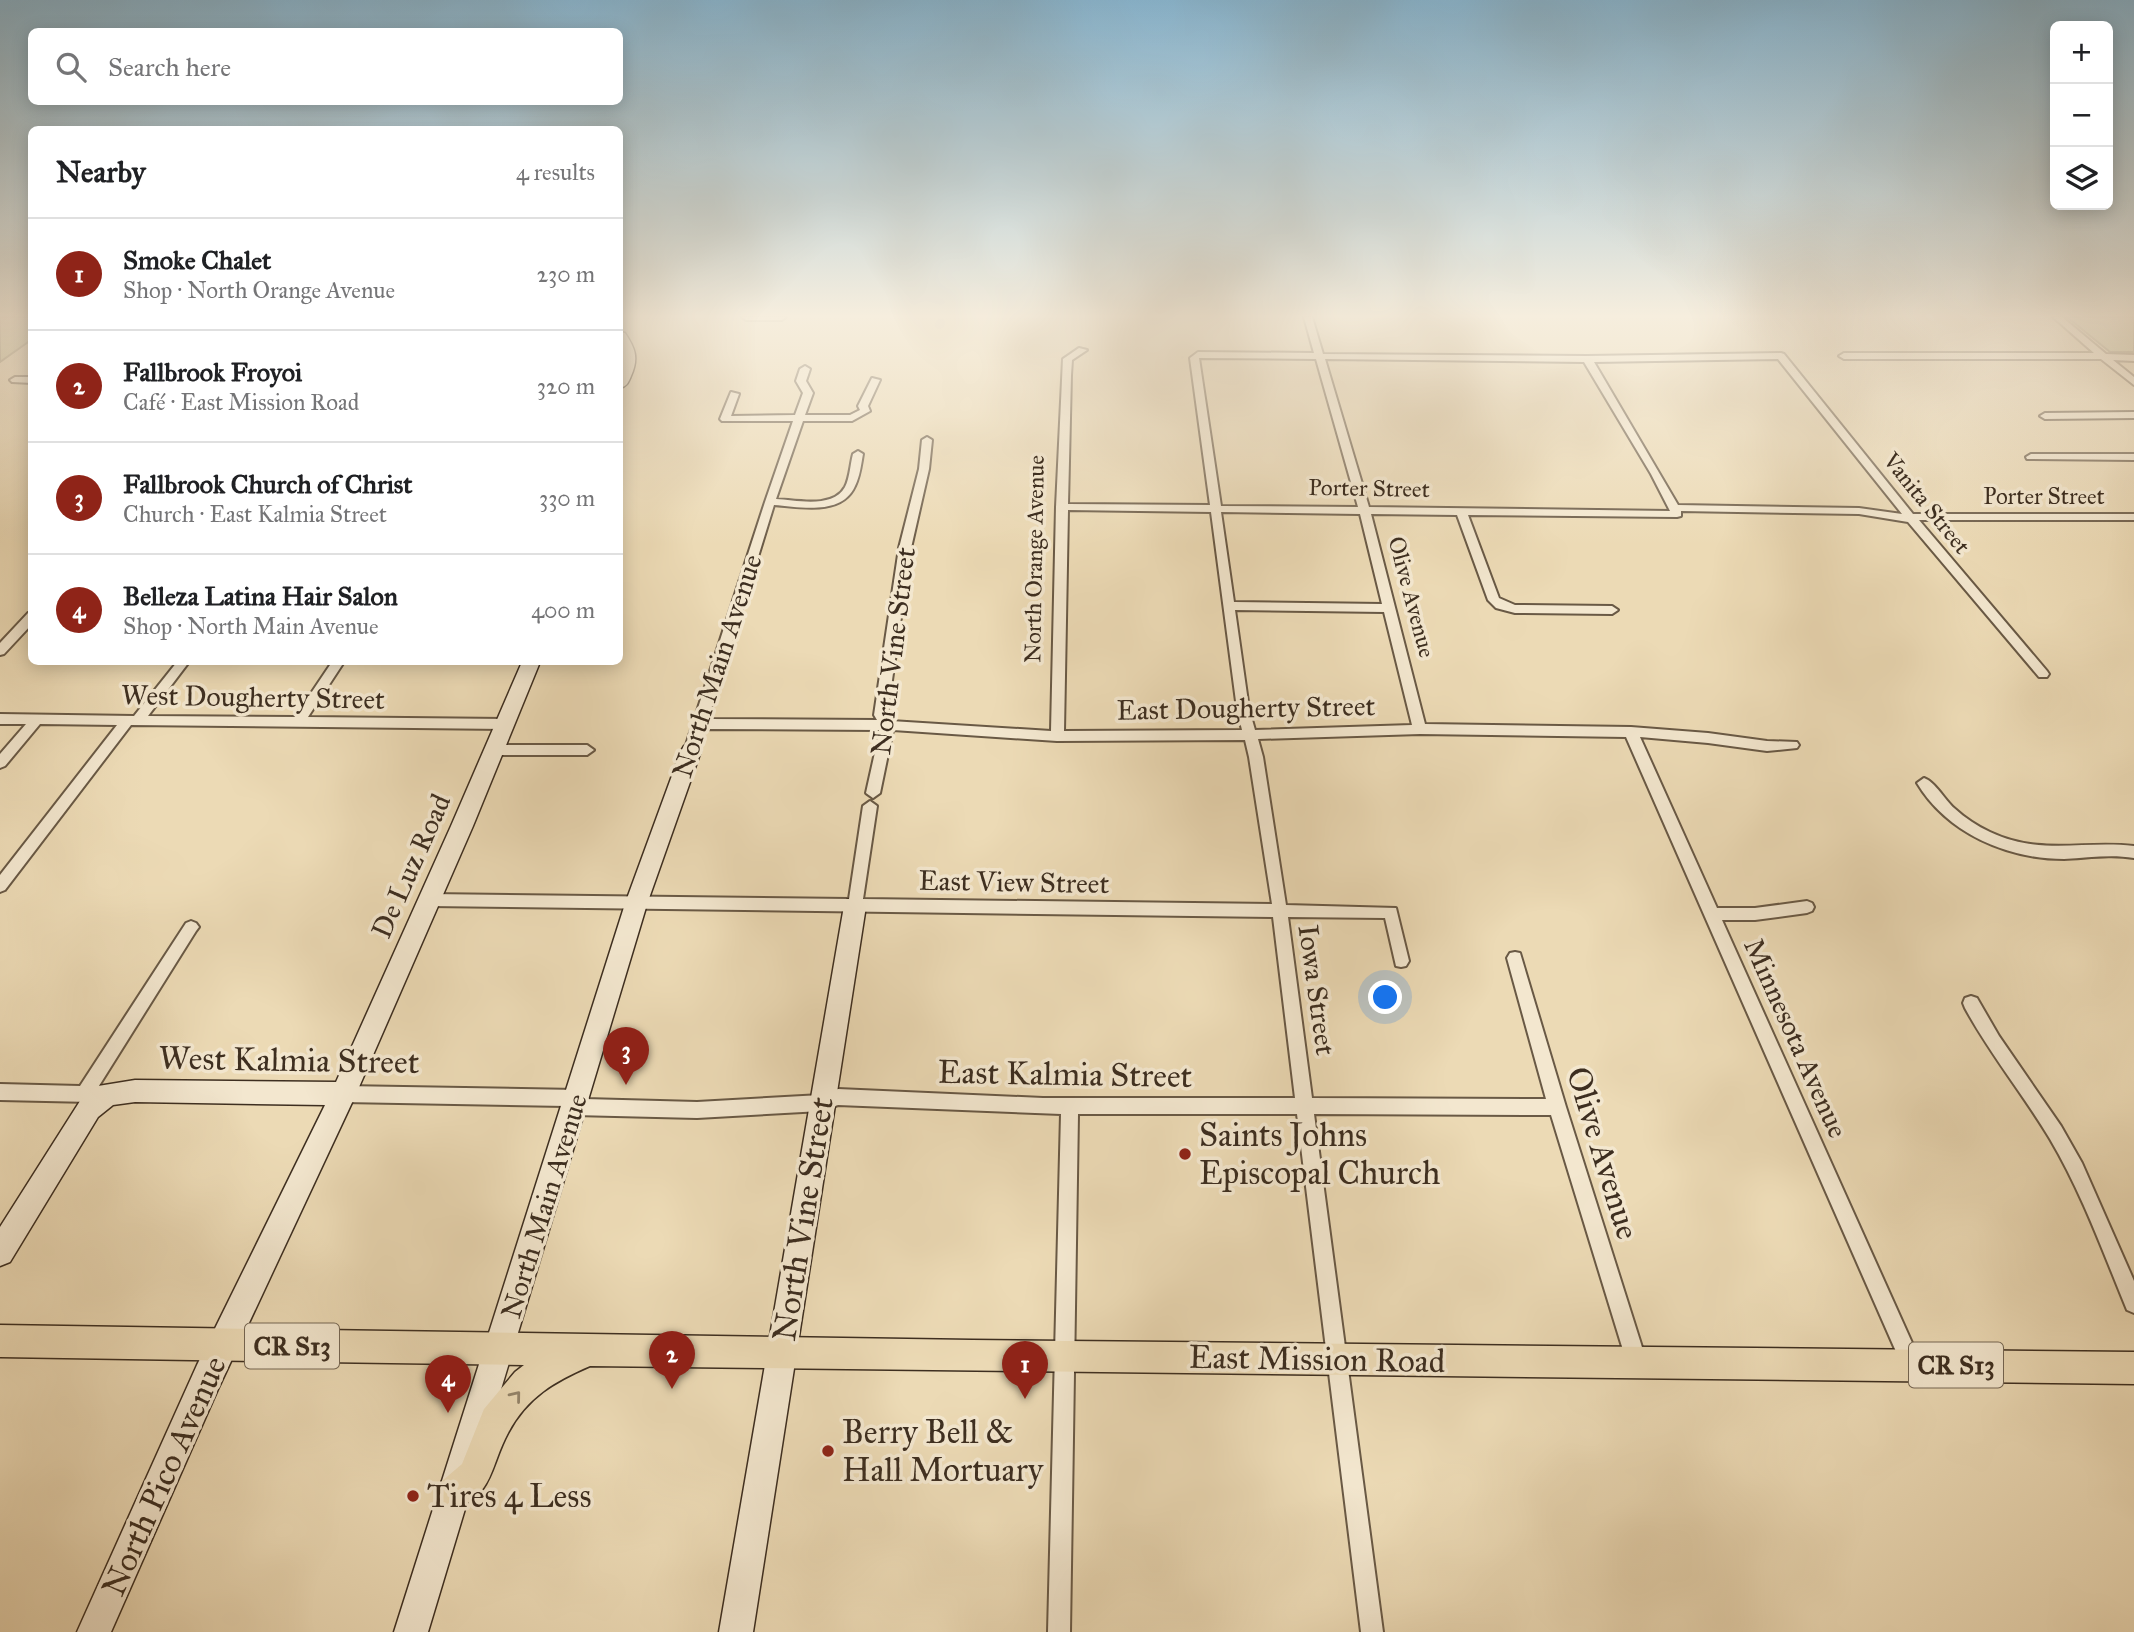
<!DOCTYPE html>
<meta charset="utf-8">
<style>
body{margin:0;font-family:"IM FELL Great Primer",serif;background:#f2f2f2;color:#202124}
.controls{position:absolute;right:21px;top:21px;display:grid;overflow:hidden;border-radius:10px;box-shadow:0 4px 18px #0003}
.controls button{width:63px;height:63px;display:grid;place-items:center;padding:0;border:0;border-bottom:2px solid #e0e0e0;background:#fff;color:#202124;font:35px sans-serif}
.you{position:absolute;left:1386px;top:998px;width:24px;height:24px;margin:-18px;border:5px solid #fff;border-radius:50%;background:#1a73e8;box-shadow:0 0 0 10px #1a73e833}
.badge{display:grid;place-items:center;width:46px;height:46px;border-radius:50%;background:#8f2418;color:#fff;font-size:23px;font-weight:700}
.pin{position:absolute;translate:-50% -58px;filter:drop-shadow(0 2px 4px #0008)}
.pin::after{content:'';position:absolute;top:37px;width:24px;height:21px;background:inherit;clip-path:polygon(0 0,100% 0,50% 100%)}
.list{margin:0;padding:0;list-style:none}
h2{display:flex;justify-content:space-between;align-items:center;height:91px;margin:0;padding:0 28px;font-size:30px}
h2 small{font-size:23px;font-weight:400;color:#757577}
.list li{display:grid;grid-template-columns:46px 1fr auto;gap:21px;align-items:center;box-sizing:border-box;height:112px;padding:0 28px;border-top:2px solid #e0e0e0}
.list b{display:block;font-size:26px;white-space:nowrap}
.list p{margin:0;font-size:23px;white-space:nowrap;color:#757577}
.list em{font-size:23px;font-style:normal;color:#757577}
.icon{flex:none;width:38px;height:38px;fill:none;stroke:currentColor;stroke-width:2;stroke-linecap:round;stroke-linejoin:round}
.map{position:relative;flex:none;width:2134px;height:1632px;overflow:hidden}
.search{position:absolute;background:#fff;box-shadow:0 4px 18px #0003;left:28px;top:28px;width:595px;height:77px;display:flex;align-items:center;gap:18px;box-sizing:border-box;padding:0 24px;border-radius:10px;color:#757577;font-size:26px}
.panel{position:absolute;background:#fff;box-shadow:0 4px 18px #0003;left:28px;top:126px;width:595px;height:539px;border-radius:10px}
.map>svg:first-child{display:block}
</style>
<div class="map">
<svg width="2134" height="1632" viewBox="0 0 2134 1632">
<rect width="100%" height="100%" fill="#ecdab5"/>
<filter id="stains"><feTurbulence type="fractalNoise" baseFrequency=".00286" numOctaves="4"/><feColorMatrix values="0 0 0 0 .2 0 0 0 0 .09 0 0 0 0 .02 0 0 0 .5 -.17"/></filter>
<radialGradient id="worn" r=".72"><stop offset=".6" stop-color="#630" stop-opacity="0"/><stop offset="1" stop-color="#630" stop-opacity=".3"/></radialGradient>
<path fill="#bbbe8b" stroke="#7c7656" stroke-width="2" d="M0,317h32l-1,23 -31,22z
M2067,317h67v35h-24z"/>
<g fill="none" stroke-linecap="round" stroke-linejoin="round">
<defs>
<path id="street" d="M742,317h44l-4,3h-36z
M1304,317h8l11,37 264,2 194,-3 3,1 129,160h221v6h-215l128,151 2,3 -2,3h-8l-131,-155 -49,-8 -178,-3v5l-4,1 -209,-2 31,83 16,7 97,1 6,4 -6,4 -97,-1 -19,-5 -8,-8 -31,-85 -86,-1 54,210 206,3 77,6 59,8 30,1 2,3 -2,3 -30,3 -59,-8 -68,-6 77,171h38l52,-7 5,2 2,4 -2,4 -5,2 -52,7h-33l200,445 -3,7 -7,3 -7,-3 -279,-635 -206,-3 -162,5 5,18 23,148 110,3 13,53 -3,5 -5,1 -5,-1 -11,-48 -97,-1 24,181 234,1 -39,-141 3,-5 5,-1 5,1 46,154 81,256 -3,7 -7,3 -7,-3 -3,-7 -76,-248 -237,-1 69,518h-22l-64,-518h-219l-8,518h-22l13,-518 -223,-9 -17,6 -124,7 -123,-3 -6,-2 -2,-7 -223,-4 -6,-3 -2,-5 2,-5 6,-3 234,4 6,3 2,6 112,3 124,-7 17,-6 205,9h252l-22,-181 -844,-11 -5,-2 -2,-4 2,-4 5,-2 420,5 14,-93 7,-5 7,5 -14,93 409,5 -23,-147 -4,-17 -188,1 -164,-11 -13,63 -7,5 -7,-5 14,-63 -175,-1 -9,25h-10l-2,-3 81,-249 28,-81h-71l-2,-2 11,-27 8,2 -8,22 64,-1 8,-22 -7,-12 4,-12 5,-3 5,3 -4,12 7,12 -8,22h45l10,-5 -2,-4 14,-28 8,2 -12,26 2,5 -18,10h-49l-27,78c20,1 57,10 69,-12 5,-10 5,-22 8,-33l5,-3 5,3c-2,11 -3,22 -8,32 -13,30 -55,21 -81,19l-66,214 169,1 -3,-5 25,-167 20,-79 3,-29 5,-3 5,3 -3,29 -18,79 -24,167 4,6 160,10 5,-224 7,-148 16,-11 8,2 -15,10 -1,15 -3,129 142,1 -20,-147 8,-6 116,1zM1199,358l117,1 42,148 -137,-1zM1325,359l259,3 67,112 19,37 -301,-4zM1778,359l124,155 -43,-6 -181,-3 -84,-143zM1068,510l143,2 26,197 5,21 -178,1zM1221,512l139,2 22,90 -148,-2zM1235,610l149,2 28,113 -157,5 -6,-21z
M2053,317h9l44,37 28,1v6l-21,-1 21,17v8l-33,-26h-257l-5,-3 5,-3h250z
M15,377h17v6l-20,-1 -2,-2z
M2134,412v6l-89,1 -5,-3 5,-3z
M2031,454h103v6l-107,-1 -1,-2z
M32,612v12l-28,30 -4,1v-12l28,-30z
M177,662h12l-41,54 147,1 37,-55h12l-36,55 197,2 7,5 -7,5 -374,-4 -126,165 -5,2v-17l117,-150 -77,-1 -35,42 -5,2v-14l26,-30h-26v-10l134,2z
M494,745h93l7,5 -7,5h-93l-7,-5z
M1924,778c11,4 21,22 30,30 11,10 23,18 36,24 51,24 93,8 144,14v12c-24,-4 -46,0 -70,1 -57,0 -117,-26 -147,-76z
M191,921l5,2 3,4 -3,4 -99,158 2,5 -2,5 -6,3 -91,-2v-16l80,2 106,-163z
M1971,996l6,2 22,38 62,90 21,37 52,118v32l-7,-3c-24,-58 -45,-117 -77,-171 -27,-45 -60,-85 -85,-131l-2,-5 2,-5z"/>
<path id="secondary" d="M620,332l5,1c10,15 14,25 6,43 -3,7 -4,10 -11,12l2,-28z
M522,662h18l-67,164 -117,268 -137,293 -108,245h-34l120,-267 128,-260 -190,-3 -22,3 -15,12 -88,145 -10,4v-39l80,-126 18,-15 37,-6 201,2 115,-256z
M691,744l7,2 3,5 -54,153 -219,728h-34l231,-728 56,-153 3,-5z
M855,897l8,3 3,6 -113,726h-34l125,-726 3,-6z"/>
<path id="primary" d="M0,1325l972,15 1162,12v32l-1544,-18c-35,15 -63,31 -82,67 -18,33 -14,61 -54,77l-12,-5 -5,-12 5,-12 20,-17 22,-55 31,-37 9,-7 -524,-8z"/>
</defs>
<use href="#street" stroke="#695945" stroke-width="4"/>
<use href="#secondary" stroke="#3d2e20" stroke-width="3"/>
<use href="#primary" stroke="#3d2e20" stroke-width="3"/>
<use href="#street" fill="#f3e7cf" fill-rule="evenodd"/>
<use href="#secondary" fill="#f3e7cf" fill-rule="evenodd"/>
<use href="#primary" fill="#ecdab5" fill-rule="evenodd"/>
</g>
<defs><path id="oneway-chevron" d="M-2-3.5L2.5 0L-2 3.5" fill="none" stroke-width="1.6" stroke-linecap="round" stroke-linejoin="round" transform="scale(1.75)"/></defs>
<use stroke="#94846a" href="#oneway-chevron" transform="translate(516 1396) rotate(-51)"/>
<linearGradient id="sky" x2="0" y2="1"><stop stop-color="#88b6d1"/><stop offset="0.58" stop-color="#f6eede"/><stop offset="1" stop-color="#f6eede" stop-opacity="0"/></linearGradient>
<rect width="2134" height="545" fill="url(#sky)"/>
<g fill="#8f2418" stroke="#f3e7cf" stroke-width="2.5">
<circle cx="1185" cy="1154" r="7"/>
<circle cx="828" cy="1451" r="7"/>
<circle cx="413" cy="1496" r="7"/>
</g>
<g text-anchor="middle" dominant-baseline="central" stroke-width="7" stroke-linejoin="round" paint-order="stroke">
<g font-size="23" fill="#3d2e20" stroke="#f3e7cf">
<text transform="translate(1369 488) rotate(1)">Porter Street</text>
<text x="2044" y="496">Porter Street</text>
<text transform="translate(1927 503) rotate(51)">Vanita Street</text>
<text transform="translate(1034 559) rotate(-89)">North Orange Avenue</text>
<text transform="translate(1412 597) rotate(75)">Olive Avenue</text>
</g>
<g fill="#f3e7cf" stroke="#746654" stroke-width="2">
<rect x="245" y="1323.5" width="94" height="45" rx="5"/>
<rect x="1909" y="1342.5" width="94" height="45" rx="5"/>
</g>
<g font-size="26" font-weight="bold" fill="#3d2e20">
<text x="292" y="1346">CR S13</text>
<text x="1956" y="1365">CR S13</text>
</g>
<g font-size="28" fill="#3d2e20" stroke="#f3e7cf">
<text transform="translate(893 651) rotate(-83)">North Vine Street</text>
<text transform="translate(717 666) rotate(-72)">North Main Avenue</text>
<text transform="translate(253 697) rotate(1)">West Dougherty Street</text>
<text transform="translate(1246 708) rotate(-1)">East Dougherty Street</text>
<text transform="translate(411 866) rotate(-66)">De Luz Road</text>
<text transform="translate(1014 882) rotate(1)">East View Street</text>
<text transform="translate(1317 990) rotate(82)">Iowa Street</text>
<text transform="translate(1796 1038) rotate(66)">Minnesota Avenue</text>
<text transform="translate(544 1206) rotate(-73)">North Main Avenue</text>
</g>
<g font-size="33" fill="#3d2e20" stroke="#f3e7cf">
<text transform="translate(289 1060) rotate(1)">West Kalmia Street</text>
<text transform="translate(1065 1074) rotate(1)">East Kalmia Street</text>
<text transform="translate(1603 1153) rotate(73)">Olive Avenue</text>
<text transform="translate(803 1219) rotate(-81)">North Vine Street</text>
<text transform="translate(1317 1359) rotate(1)">East Mission Road</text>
<text transform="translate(164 1476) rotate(-66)">North Pico Avenue</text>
</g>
<g font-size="33" fill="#3d2e20" stroke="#f3e7cf" text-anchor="start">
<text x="1199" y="1135">Saints Johns<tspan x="1199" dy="38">Episcopal Church</tspan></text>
<text x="842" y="1432">Berry Bell &amp;<tspan x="842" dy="38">Hall Mortuary</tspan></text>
<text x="427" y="1496">Tires 4 Less</text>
</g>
</g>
<rect width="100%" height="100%" filter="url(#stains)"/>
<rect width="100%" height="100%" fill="url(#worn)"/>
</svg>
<div class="controls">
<button>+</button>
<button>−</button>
<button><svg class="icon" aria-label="layers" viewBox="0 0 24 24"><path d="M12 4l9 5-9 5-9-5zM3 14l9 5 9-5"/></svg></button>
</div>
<div class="you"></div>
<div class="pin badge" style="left:1025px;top:1399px">1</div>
<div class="pin badge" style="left:672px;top:1389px">2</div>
<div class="pin badge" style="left:626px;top:1085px">3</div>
<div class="pin badge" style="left:448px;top:1413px">4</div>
<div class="search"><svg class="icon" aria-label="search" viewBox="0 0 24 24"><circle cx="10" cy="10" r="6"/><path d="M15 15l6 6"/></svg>Search here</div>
<section class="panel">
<h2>Nearby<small>4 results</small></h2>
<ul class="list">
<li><span class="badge">1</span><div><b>Smoke Chalet</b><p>Shop · North Orange Avenue</p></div><em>230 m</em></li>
<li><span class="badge">2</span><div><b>Fallbrook Froyoi</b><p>Café · East Mission Road</p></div><em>320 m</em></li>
<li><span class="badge">3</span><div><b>Fallbrook Church of Christ</b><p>Church · East Kalmia Street</p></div><em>330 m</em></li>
<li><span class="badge">4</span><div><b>Belleza Latina Hair Salon</b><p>Shop · North Main Avenue</p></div><em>400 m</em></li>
</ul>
</section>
</div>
